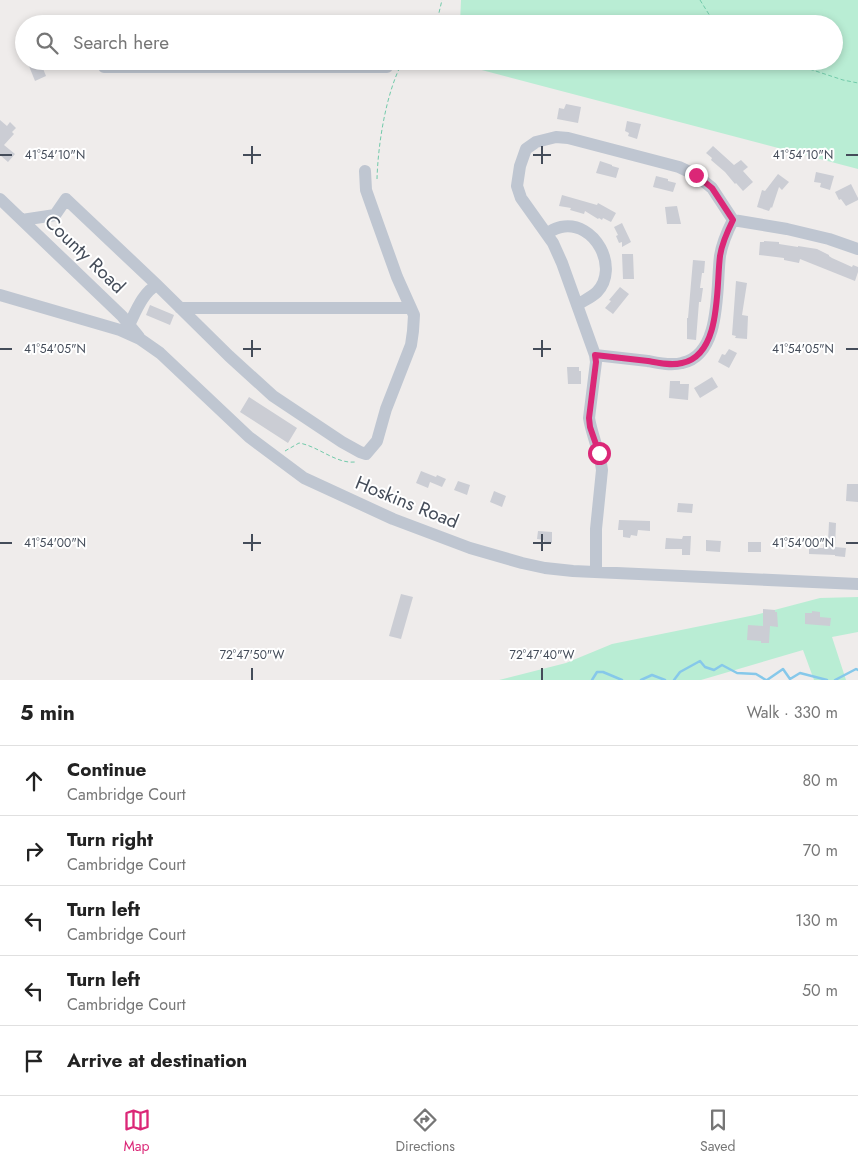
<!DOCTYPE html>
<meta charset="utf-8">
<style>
body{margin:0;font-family:Jost,sans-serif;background:#f2f2f2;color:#222}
.stop{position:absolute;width:15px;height:15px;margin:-11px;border:4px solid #db2777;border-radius:50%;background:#fff}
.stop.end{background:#db2777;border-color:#fff;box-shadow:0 1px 5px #0008}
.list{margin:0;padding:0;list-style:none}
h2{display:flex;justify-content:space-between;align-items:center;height:65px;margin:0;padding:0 20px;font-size:21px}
h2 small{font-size:16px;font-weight:400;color:#767676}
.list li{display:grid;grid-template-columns:32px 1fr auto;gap:15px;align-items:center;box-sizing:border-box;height:70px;padding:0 20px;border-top:1px solid #e0e0e0}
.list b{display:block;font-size:19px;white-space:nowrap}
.list p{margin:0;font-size:16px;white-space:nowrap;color:#767676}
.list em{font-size:16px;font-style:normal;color:#767676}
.icon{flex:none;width:28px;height:28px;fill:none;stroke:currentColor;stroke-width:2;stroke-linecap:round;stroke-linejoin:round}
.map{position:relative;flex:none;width:858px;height:680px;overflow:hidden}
.search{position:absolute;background:#fff;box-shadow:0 2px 8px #0003;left:15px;right:15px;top:15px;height:55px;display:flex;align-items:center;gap:12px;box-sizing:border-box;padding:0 18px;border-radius:28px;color:#767676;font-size:19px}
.sheet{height:415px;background:#fff}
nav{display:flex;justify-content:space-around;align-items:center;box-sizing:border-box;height:70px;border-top:1px solid #e0e0e0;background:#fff;font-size:14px;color:#767676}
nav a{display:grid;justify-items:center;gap:2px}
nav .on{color:#db2777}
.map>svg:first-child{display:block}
</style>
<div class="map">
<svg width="858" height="680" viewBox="0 0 858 680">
<rect width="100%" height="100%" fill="#efeceb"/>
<path fill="#b9edd4" d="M461,0h397v169l-399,-105v-3h375v-37h-374z
M858,597v35l-26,5 14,43h-32l-11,-30 -102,30h-202l67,-17 46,-19 143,-29 65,-17z"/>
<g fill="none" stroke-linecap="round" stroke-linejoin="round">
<path stroke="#86c8ea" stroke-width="2.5" d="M592,680l5,-8h6l19,8
M641,680l11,-5 13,5
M674,680l6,-8 20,-11 5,6 9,3 8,-5 15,8 19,1 10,6
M767,680l16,-11 7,10 10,-6 27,7
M835,680l21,-11 2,1"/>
</g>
<path fill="#cbcdd4" d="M27,61h13l6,15 -11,5z
M566,104l15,3 -3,16 -21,-4 2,-11 5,1z
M0,120l7,6 3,-4 6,6 -4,4 2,2 -10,11 11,9 -7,8 -8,-7z
M627,121l14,3 -4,15 -9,-3 1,-3 -4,-2z
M713,146l21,19 7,-5 7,7 -5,4 10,11 -10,9 -7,-8 -1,1 -10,-12 -14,-12 1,-2 -6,-5z
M600,161l12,4v1l7,2 -3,10 -20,-5z
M816,172l18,4 -4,14 -10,-3 1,-4 -7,-1z
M778,174l11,8 -7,8 -3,-3 -7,21 -1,-1 -2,4 -12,-4 5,-17 3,1z
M656,176l12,3v2l8,2 -3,9 -20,-5z
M851,184l7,14v2l-12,6 -5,-7 -2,1 -4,-8z
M562,195l35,10 1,-2 18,10 -5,9 -8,-4 -1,2 -3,-2 -1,1 -13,-8 -1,3 -14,-4 1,-2 -12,-2z
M677,206l4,18h-14l-2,-17z
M622,223l9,19 -9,5v-5l-3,1 -3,-7 2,-1 -4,-8z
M764,241l15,1v2l19,3v-1l19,3 12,6v1l3,2 20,9 1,-2 5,2v5l-3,9 -55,-22 -1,4 -15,-3v-2l-25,-3 1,-13h4z
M622,254h11l1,25h-11z
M693,260l12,1 -1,12h-2l-2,15h3l-2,14h-2l-3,38 -9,-1v-21h1z
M736,281l11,2 -5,32 6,1 -1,23 -12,-1 1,-2 -4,-1z
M620,287l9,7 -16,20 -8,-6 6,-7 -2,-1z
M150,305l24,10 -4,10 -24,-10z
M729,349l8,4 -8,15 -11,-6 4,-8 3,1z
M567,367h12v4h2v13h-13z
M712,377l6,10 -18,11 -6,-10z
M670,381h10v3h9l-1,16 -19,-2z
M249,397l48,31 -9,15 -48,-31z
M421,471l15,6 1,-2 9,4 -4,8 -12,-5 -2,6 -12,-5z
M458,481l12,4 -3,10 -13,-5z
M847,484h11v18l-12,-1z
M494,491l12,5 -4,11 -12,-5z
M678,503l15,1 -1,9 -15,-1z
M619,520l31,1v10l-12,-1 -1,6 -6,-1 -1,3 -7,-1v-7h-5z
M829,522l7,1 -1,24 11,1 -1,9 -10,-1v-1l-26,-1v-6h14v-5h5z
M538,531l14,1v11l-8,-1v-2l-7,-1z
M683,536h8l-1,19h-8v-6h-17l1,-11 16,1z
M706,540l15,1 -1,11 -14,-1z
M748,542h13v10h-13z
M401,594l12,3 -12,42 -12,-3z
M763,609l12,1v2h2l1,15 -8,-1 -1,17h-8v-2l-14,-1 1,-15 15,1z
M812,611l8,1v5l11,1 -1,8 -25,-2v-11h7z"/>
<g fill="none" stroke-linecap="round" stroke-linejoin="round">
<path stroke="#72caaa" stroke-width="1" stroke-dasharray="4 2.5" stroke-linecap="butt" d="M700,0l15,24
M433,24l5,-7 4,-17
M785,61l58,19 15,3
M377,179c1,-35 9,-87 26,-118
M285,451l14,-8c19,3 37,21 56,19"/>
<path stroke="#bfc6d1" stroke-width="12" d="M104,67h283
M0,199l122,117 17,21
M22,220l33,-5 11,-16 91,86 72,71 44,40 69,46 18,10 6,2 11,-13 9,-32 25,-64 2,-14 1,-16 -17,-38 -19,-53 -12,-34 -1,-19
M547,233c4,-2 9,-5 14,-6 34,-7 59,41 36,65 -5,5 -14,9 -20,13
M0,295l120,35 20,9 20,14 89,84 55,41 89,41 77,29 52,15 23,5 28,3 285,13
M180,308h231
M129,325c7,-14 14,-33 28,-40
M595,355l-33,-92 -9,-20 -32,-45 -4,-12 3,-20 6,-17 10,-7 20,-5 12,1 111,29 17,8 16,13 21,32 54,9 42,10 29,10
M596,572v-43l6,-59c-2,-18 -10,-34 -13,-52l7,-56 -1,-7c17,2 35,4 53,6 10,2 23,5 34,2 40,-8 34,-76 38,-107 2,-13 7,-24 13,-36"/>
</g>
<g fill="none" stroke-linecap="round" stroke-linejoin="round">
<path stroke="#db2777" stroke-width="6" d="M599,453l-9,-26 -1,-9 7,-56 -1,-7c17,2 35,4 53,6 11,2 23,5 34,2 40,-8 34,-77 38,-107 2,-13 7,-24 13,-36l-21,-32 -16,-13"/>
</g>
<path fill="none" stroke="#444c59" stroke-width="2" d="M252,146v18M542,146v18M0,155h12M243,155h18M533,155h18M846,155h12M252,340v17M542,340v17M0,349h12M243,349h18M533,349h18M846,349h12M252,534v17M542,534v17M0,543h12M243,543h18M533,543h18M846,543h12M252,668v12M542,668v12"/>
<g text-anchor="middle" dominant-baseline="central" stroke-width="4" stroke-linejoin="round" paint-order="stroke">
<g font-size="19" fill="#444c59" stroke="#fff">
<text transform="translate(85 254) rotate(44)">County Road</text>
<text transform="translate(407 502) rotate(22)">Hoskins Road</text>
</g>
</g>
<g font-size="12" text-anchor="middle" fill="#444c59" stroke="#fff" stroke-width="4" stroke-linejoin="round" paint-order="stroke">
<text x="55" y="159">41°54'10"N</text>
<text x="803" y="159">41°54'10"N</text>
<text x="55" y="353">41°54'05"N</text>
<text x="803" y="353">41°54'05"N</text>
<text x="55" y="547">41°54'00"N</text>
<text x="803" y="547">41°54'00"N</text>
<text x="252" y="659">72°47'50"W</text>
<text x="542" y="659">72°47'40"W</text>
</g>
</svg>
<div class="stop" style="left:599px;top:453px"></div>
<div class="stop end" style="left:696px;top:175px"></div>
<div class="search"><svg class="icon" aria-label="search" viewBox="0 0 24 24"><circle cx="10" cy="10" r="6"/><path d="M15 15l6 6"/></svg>Search here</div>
</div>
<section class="sheet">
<h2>5 min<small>Walk · 330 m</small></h2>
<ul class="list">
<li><svg class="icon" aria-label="ahead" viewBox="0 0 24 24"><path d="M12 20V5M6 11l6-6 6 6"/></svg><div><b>Continue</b><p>Cambridge Court</p></div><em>80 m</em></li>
<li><svg class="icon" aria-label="right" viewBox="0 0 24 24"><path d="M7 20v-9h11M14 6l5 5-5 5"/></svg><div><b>Turn right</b><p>Cambridge Court</p></div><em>70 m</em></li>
<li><svg class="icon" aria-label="left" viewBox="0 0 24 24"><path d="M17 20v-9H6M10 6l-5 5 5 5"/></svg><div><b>Turn left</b><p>Cambridge Court</p></div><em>130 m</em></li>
<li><svg class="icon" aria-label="left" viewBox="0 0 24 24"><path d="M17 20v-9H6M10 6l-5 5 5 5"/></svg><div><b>Turn left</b><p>Cambridge Court</p></div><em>50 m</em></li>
<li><svg class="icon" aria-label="arrive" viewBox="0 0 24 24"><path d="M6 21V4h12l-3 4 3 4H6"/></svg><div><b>Arrive at destination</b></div></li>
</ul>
</section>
<nav>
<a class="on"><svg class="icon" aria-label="map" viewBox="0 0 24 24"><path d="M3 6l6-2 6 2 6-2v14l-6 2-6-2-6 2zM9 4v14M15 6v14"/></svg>Map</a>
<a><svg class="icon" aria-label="directions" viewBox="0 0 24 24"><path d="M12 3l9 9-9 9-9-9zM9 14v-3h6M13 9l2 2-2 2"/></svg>Directions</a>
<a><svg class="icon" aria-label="saved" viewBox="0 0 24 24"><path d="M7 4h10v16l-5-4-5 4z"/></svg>Saved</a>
</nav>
